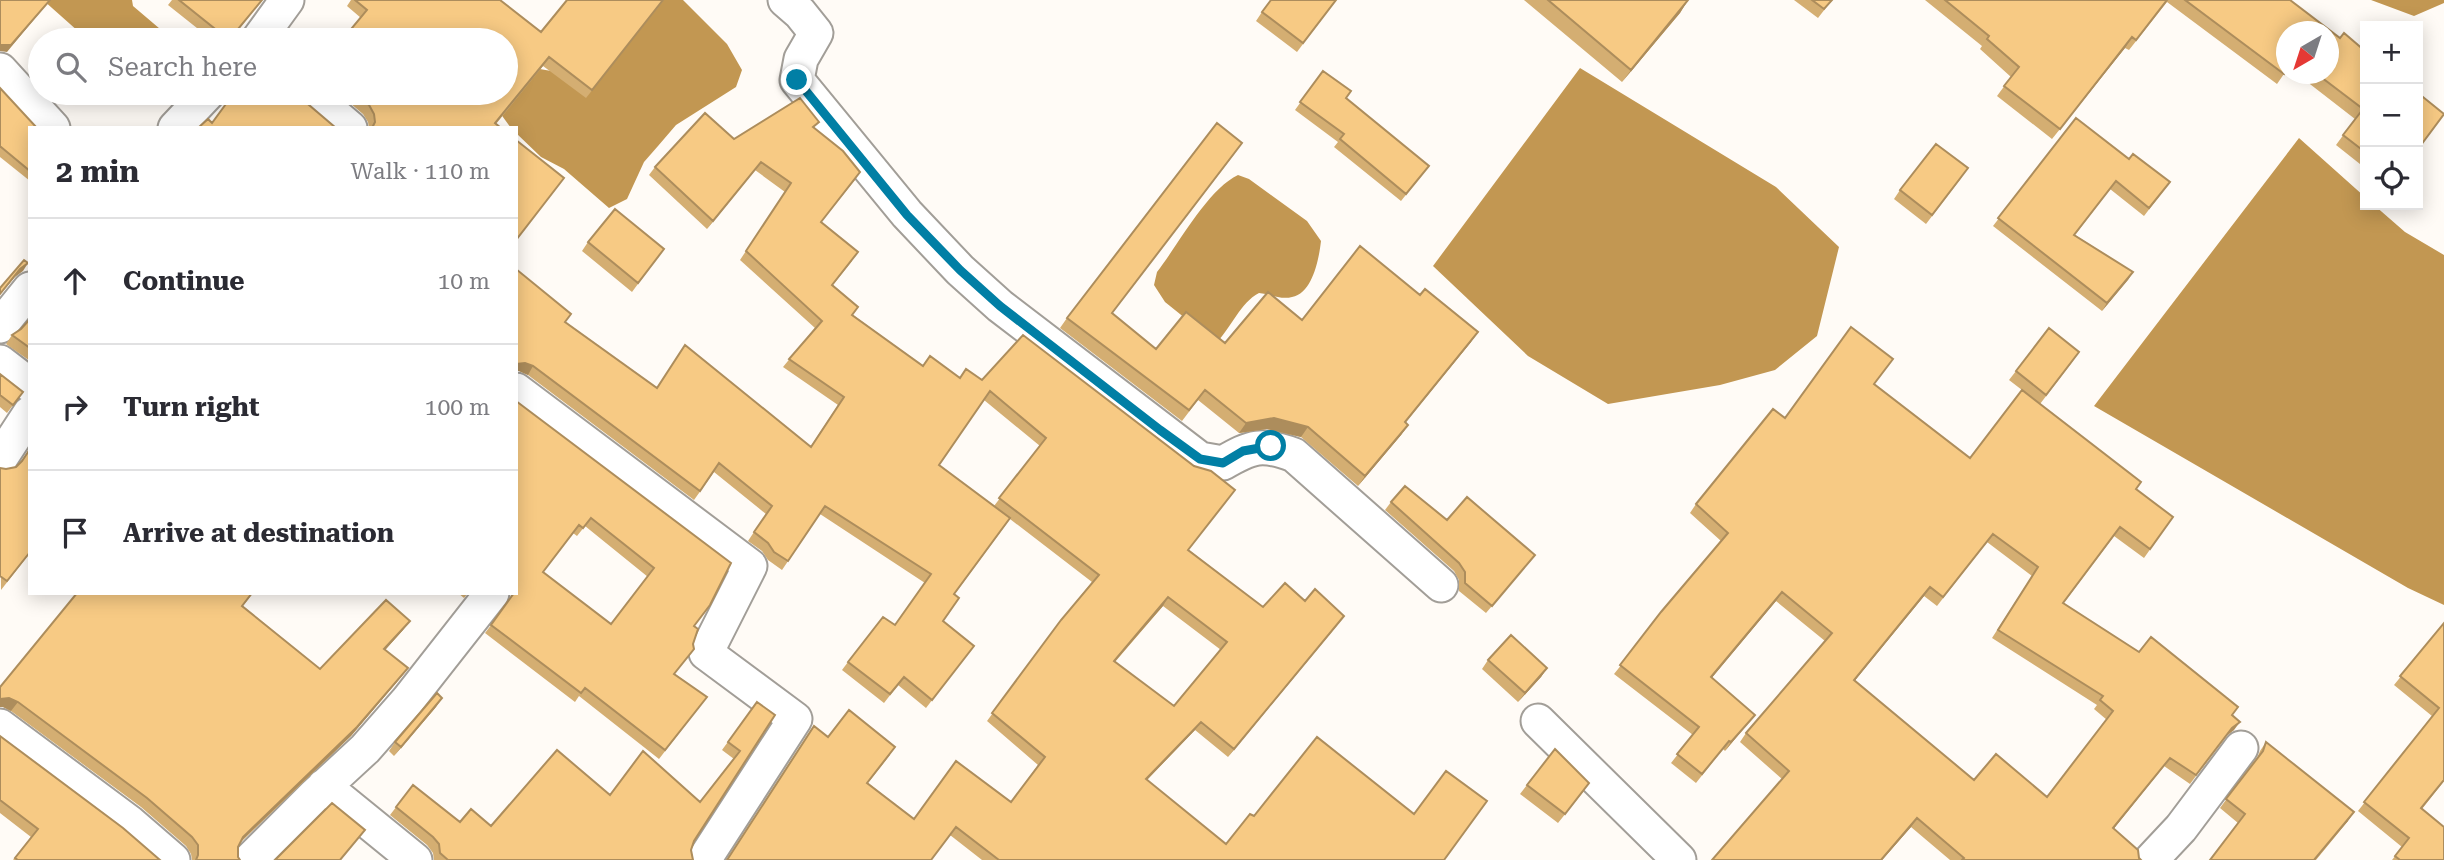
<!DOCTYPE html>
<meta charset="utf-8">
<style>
body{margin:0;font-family:"Roboto Serif",serif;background:#f2f2f3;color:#2b2b33}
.controls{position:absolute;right:21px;top:21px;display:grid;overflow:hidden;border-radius:0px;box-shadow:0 4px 18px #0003}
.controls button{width:63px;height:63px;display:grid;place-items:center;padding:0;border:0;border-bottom:2px solid #e1e1e2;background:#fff;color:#2b2b33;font:35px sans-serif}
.compass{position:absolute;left:2276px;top:21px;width:63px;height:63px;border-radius:50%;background:#fff;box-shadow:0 4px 18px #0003;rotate:219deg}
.stop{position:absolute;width:21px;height:21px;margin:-16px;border:5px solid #017fa5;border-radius:50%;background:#fff}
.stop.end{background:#017fa5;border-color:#fff;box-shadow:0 2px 7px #0008}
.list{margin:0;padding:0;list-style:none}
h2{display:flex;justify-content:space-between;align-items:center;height:91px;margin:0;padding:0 28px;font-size:30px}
h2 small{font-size:23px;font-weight:400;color:#7c7c81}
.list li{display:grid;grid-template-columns:46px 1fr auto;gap:21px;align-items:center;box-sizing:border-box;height:126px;padding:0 28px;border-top:2px solid #e1e1e2}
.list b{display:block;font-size:26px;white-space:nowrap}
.list em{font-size:23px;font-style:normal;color:#7c7c81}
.icon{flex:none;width:38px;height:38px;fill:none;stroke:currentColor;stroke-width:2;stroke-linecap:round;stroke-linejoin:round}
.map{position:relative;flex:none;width:2444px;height:860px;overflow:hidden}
.search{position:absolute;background:#fff;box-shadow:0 4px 18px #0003;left:28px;top:28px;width:490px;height:77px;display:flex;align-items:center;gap:18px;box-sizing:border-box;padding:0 24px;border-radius:38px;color:#7c7c81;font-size:26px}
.panel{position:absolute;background:#fff;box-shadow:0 4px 18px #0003;left:28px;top:126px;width:490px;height:469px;border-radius:0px}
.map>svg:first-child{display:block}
</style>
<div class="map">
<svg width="2444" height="860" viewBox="0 0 2444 860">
<rect width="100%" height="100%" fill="#fffbf6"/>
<path fill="#c29752" d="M43,0h89l1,6 40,34h-85z
M634,0h49l44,44 15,26 -6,17 -60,38 -18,21 -14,16 -17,37 -18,9 -45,-39 -23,-12 -25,-24v-5h-5l-16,-22 11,-13 28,-25 23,4z
M2371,0h73v3l-30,13z
M1580,68l196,119 63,60 -22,89 -42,34 -55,15 -112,19 -80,-48 -95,-90z
M2299,138l66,59v8h9l31,27 39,23v350l-36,-17 -314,-182z
M1238,175l11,4 58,42 14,20c-2,17 -8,52 -29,56 -11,3 -22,-3 -33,-4 -19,10 -27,34 -43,50l-51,-41 -11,-17 3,-13c21,-27 51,-83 81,-97z"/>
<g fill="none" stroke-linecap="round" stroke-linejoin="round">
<defs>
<path id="street" d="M785,0l15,13 16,20 -15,26 -4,21 110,134 53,56 40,36 200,153 23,4c29,-17 39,-20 71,-8l147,130
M258,40l29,-40
M0,70l53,58
M309,93l41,35
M175,128l33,-35
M0,326l30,-37
M0,362l30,23
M516,390l234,176 -44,87 89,66 -91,141
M0,459l30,-46
M1538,721l141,139
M0,726l129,96 44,38
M324,786l91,74
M250,860l64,-64 51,-47 43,-49 84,-107
M2151,860l30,-32 60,-80"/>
</defs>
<use href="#street" stroke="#a29e98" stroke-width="37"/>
<use href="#street" stroke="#fff" stroke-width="33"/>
</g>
<path fill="#d4ae72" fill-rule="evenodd" d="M172,0h90l-32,40h-18l-44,-35z
M351,0h149l41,32 26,-32h97l-78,98 -43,-32 -47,58 5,4h-132l-1,-6 -5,-8 -25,-21h168l-145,-75 -14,-12z
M1336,0l-39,52 -41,-31 6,-9z
M1524,0h164l-8,13 -58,69z
M1794,0h38l-14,18z
M1925,0h365l50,38 25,13v117l-29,-23 19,-26 -58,-45h31l-42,-42v39l-9,13 -110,-82 -38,48 -4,-2 -73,91 -55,-43 14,-19 -31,-28 2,-3z
M1323,71l23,27 83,68 -28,35 -67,-54 4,-5 -43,-32z
M0,88l30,40v53l-30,-24z
M2076,118l88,72 -20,26 -34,-27 -35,46 58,37 -31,39 -109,-85z
M814,128l41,52 -34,42 31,39 -19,24 25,22 -5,8 70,51 37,12 6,-9 223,181 74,57 42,-6 33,23 -110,133 -33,-27 -48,50 79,64 28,-28 191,44h-463l-32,-25 -19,25 -103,-123 62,18 -22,28 46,36 97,-17 27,-37 -51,-44 74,-101 31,-38 -82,-63 -56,76 -11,26 31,25 -48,62 -28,-23 -14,18 -42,-33 6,-8 47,-37 30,-42 -105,-69 -38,56 -14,-10 -6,-9 -14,-10 18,-27 -52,-42 -20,28 -166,-125 -9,-4 46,-48 92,65 154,58 27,-41 -55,-38 32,-39 -75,-68 45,-68 -30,-22 -48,59 -58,-54 6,-8 79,-28zM984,400l56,46 -46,60 -55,-41zM1163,606l58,44 -47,56 -59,-44z
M1235,153l-123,160 44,36 69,-6 77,-23 169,22 -66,81 3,2 -7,10 -43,51 -57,-49 -34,-8 -28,4 -41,-33 -16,21 -122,-93 7,-10z
M1962,177l-36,47 -32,-25 6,-9z
M588,242l76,7 -32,43 -50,-41z
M30,319v42l-24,-17 6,-9 9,-6z
M2073,361l-33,43 -31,-24 7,-9z
M0,374l23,18 -16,21 -7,-6z
M1875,385l95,73 166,32 37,27 -29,41 -30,-22 -51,68 76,48 99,55 -6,8 2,15 -8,6 -36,48 -26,-18 -51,63 28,31h-191l-39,-33 -29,33h-170l70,-81 -42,-37 6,-9 79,-92 -49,-40 -65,77 44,37 -30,36 -2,-2 -27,34 -25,-20 22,-28 -79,-61 107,-133 -31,-28 6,-9 89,-86zM1987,542l45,34 -40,62 105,67 -3,4 13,11 -60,77 -73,-17 -120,-99 70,-85 13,10z
M516,401l215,162 -37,63 -19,48 32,23 -48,62 -80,-63 -4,6 -90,-69 23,-30 3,-7v-3h5zM585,526l63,51 -37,47 -68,-52 30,-39 4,3z
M21,462l9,91 -29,37 -1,-122 6,1 10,-2z
M1391,502l56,18 88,35 -49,58 -27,-22v-11l-5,-9 -69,-61z
M77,593h176l-10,13 77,63 83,-39 -18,20 23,18 -7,9 -50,59 -112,108 -1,3v10l2,3h-48l-1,-6 -5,-8 -45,-39 -130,-96 -8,-4z
M458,593h10l-4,5z
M2444,623v158l-22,28 22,51h-52l10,-13 -44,-36 74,-95 -38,-31z
M1488,660l59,8 -6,9 -23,25 -36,-33z
M757,702l18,13 -81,126 -3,9 2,10h-259l-1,-7 -6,-8 -37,-30 23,-30 47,37 31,4 119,-31 90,7 34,-43 -12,-9z
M436,707l-42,49 -5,-5 6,-9z
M0,736l160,124h-147l18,-23 -31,-24z
M2266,742l82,79 -32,39h-106l28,-37 -18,-15 37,-50 3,-7z
M1527,785l56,7 -25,31 -38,-29z"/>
<path fill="#ad8d5c" d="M50,0l-43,52 -7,-1v-6z
M1688,0l-8,13 -58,69 9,-12z
M2132,37l-7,11 -73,91 8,-10z
M761,162l-6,8 -48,59 6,-8z
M28,263l-5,8 -8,6 -15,18 20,-26z
M2133,272l-5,8 -26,31 5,-8z
M1478,332l-7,10 -74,90 8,-10z
M525,363l8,3 -5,9 -9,-4h-3v-7z
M1274,418l34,9 -7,10 -34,-8 -28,4 7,-10z
M1408,425l-7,10 -43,51 7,-10z
M1930,587l-6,9 -76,93 6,-9z
M1782,592l-6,9 -71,85 6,-9z
M1168,597l-5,9 -55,63 6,-8z
M1344,616l-6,8 -110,133 6,-8z
M410,621l-7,9 -25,28 6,-9z
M408,668l-7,9 -50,59 -115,110 7,-9z
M1547,668l-6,9 -23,25 7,-9z
M9,698l9,4 -7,9 -8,-4h-3v-8z
M442,698l-6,9 -42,49 7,-9z
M1755,715l-7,8 -23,28 6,-9z
M1201,722l-6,8 -55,57 6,-8z
M2240,722l-6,8 -8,6 -36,48 42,-56z
M2170,758l-6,8 -57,71 6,-9z
M2354,812l-6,9 -34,39z
M1917,818l-6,9 -29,33h-1z"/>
<path fill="#f7ca84" stroke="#ad8d5c" stroke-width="2" fill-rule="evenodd" d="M0,0h50l-39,45h-11z
M179,0h83l-33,40z
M355,0h145l41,32 26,-32h96l-71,90 -43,-33 -54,66 6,5h-129l3,-6 -1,-8 -5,-9 -15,-12h152v-53h-164l25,-30z
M1271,0h65l-33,43 -41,-31z
M1548,0h140l-57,70z
M1812,0h20l-8,9z
M1945,0h222l-31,40 -4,-3 -72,92 -56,-43 15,-19 -32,-28 2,-3z
M2185,0h105l50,38 4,-5 21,18v101l-22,-17 20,-26 -46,-35h11v-42h-42v38l-2,4z
M1323,71l28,20 -5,7 83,68 -23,28 -66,-55 4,-5 -44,-32z
M0,88l37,40h-7v43l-29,-24h-1z
M234,93h64l4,6 34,29h-138l10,-9 4,4z
M2418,93l26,21 -26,35z
M800,98l19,24 -6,5 30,24 17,21 -39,50 37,30 -26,33 26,22 -6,8 71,51 7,-10 30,22 6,-9 16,11 41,-45 171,131 17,5 24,19 -47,60 75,57 22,-24 20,18 10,-12 29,27 -110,133 -33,-27 -55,57 80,65 24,-30 4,2 63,-79 97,77 32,-43 41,30 -43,59h-445l-43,-33 -25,33h-204l87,-134 14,11 21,-27 46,37 -28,36 47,36 42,-58 55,41 34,-45 -53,-44 69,-93 38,-45 -100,-77 47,-60 -56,-47 -51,74 71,53 -56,76 5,4 -16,23 31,25 -42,54 -28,-23 -14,17 -42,-32 35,-45 12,8 36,-51 -106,-68 -37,55 -14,-9 -6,-9 -14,-11 18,-26 -53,-43 -19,28 -167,-125 -8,-3 -9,1v-95l55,45 -6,8 92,66 28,-43 126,102 33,-50 -55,-38 33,-38 -76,-70 45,-68 -30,-21 -48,59 -58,-54 50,-54 29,26zM1168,597l59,45 -53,64 -60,-45z
M2076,118l53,41 4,-5 37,28 -21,26 -33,-27 -42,54 59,37 -26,31 -109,-85z
M1217,123l25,20 -130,170 44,36 30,-37 39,31 43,-51 34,28 58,-74 60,49 5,-6 53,43 -73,90 3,3 -43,51 -57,-49 -34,-9 -28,5 -41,-33 -16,20 -122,-92z
M516,140l48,38 -48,62z
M1936,144l32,24 -36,47 -32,-25z
M615,209l49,40 -26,34 -50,-41z
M24,260l4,3 -8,6 -20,25v-6z
M30,319v29l-18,-13 9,-6z
M1851,327l42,32 -19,25 96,74 52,-68 119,92 -5,7 37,28 -23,32 -30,-22 -57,76 76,49 12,-15 87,70 -6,8 8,7 -8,6 -36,47 -26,-17 -57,70 25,22 1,8 2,2h-179l2,-2 -47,-40 -36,42h-169l77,-89 -43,-38 86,-100 -50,-41 -71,85 44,38 -24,27 -2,-1 -27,33 -25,-20 22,-27 -79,-62 41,-53 67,-79 -32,-29 77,-95 12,9zM1993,534l45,33 -40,63 105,66 -3,4 13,11 -66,86 -51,-43 -22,26 -120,-100 76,-93 13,10z
M2049,328l30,24 -33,43 -30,-24z
M0,374l23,18 -10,13 -13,-10z
M516,401l215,162 -21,42 -16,21 4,3 -5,15 1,5 -20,25 33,23 -42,53 -80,-62 -4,5 -90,-68 23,-32h2zM591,518l63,50 -43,56 -68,-52 36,-47 4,3z
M30,449v103l-23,29 -7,-5v-108l6,1 10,-2 6,-6z
M1405,486l42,34 20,-23 68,58 -43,51 -27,-23v-11l-6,-9 -68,-61z
M77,593h175l-10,13 78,63 66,-69 24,21 -26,28 24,19 -51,59 -114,110 -5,10v10l2,3h-44l2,-5v-10l-6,-8 -45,-39 -129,-96 -9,-4 -9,1v-12z
M2444,623v157l-23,28 23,19v33h-44l-5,-4 14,-18 -45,-36 75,-94 -39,-32z
M1511,635l36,33 -22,25 -37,-33z
M437,693l5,5 -41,49 -6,-5z
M757,702l18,13 -81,126 -3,9 2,10h-245l-8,-7 -1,-9 -6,-7 -37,-30 17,-22 47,37 11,-13 20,17 66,-76 53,45 33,-44 57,51 40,-51 -12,-9z
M0,736l123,92 37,32h-142l-3,-2 23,-29 -38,-29z
M2266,742l88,70 -40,48h-104l35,-46 -19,-15 37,-48z
M1555,749l34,34 -24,31 -38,-29z
M332,803l33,27 -25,30h-65z"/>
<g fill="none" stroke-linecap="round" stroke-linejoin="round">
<path stroke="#017fa5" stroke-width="9" d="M797,80l110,135 53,55 40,36 160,124 40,29 23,4 20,-12 28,-5"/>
</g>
</svg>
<div class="controls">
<button>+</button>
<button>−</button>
<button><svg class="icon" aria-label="locate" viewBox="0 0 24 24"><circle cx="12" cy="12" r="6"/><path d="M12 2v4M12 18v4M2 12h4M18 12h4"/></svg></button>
</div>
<svg class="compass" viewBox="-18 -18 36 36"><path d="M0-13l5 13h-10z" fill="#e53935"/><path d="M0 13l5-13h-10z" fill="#7c7c81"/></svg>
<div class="stop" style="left:1271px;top:446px"></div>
<div class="stop end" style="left:797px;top:80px"></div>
<div class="search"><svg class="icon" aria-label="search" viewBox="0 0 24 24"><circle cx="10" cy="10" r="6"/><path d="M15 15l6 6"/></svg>Search here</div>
<section class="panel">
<h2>2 min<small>Walk · 110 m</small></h2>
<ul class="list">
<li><svg class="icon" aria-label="ahead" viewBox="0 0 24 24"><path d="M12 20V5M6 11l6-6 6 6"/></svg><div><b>Continue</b></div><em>10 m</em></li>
<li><svg class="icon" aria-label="right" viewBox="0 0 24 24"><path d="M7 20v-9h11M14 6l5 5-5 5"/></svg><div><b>Turn right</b></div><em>100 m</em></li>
<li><svg class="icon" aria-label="arrive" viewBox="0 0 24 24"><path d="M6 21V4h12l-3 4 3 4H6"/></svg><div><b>Arrive at destination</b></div></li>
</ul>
</section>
</div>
